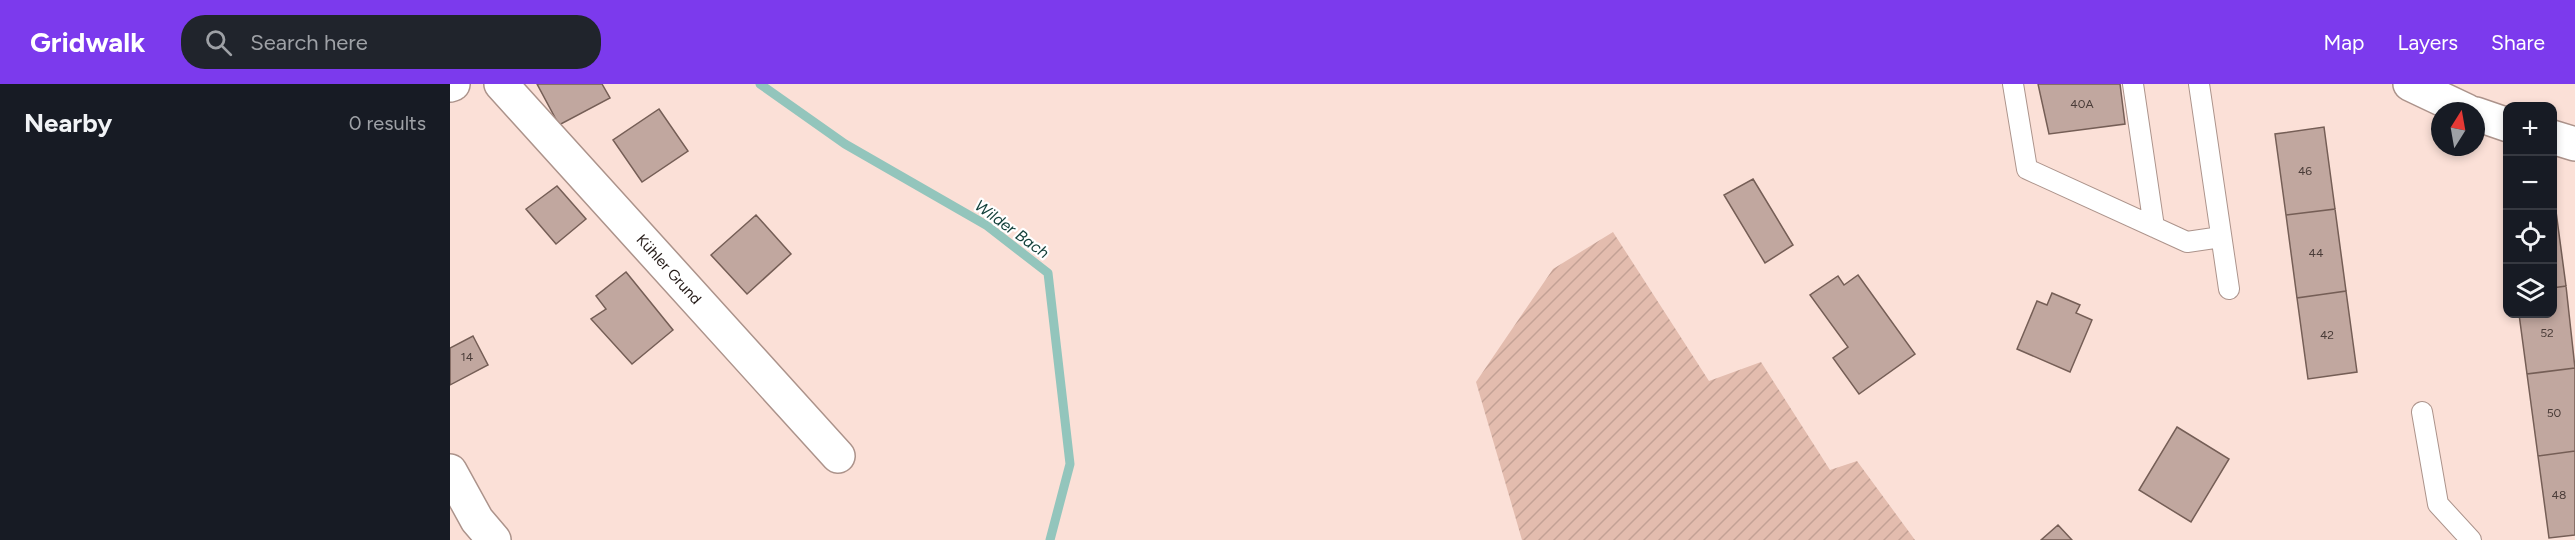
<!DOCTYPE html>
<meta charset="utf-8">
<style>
body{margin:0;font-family:Figtree,sans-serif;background:#20242c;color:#f1f3f6}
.controls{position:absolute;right:18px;top:18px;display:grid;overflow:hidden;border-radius:12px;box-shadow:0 3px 9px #0003}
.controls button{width:54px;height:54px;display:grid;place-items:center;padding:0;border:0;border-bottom:2px solid #363941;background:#171b24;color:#f1f3f6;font:30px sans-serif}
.compass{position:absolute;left:1981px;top:18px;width:54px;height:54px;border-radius:50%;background:#171b24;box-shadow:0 3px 9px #0003;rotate:11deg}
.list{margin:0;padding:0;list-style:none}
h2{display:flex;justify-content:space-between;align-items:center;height:78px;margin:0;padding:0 24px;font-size:26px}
h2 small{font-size:20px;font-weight:400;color:#9ea1a6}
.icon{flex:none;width:33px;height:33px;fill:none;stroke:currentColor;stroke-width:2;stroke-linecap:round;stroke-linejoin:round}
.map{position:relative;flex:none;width:2125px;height:456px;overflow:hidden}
header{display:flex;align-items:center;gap:36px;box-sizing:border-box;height:84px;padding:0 30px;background:#7c3aed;color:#fff}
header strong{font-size:28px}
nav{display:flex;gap:33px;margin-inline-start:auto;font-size:21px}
.search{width:420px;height:54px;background:#20242c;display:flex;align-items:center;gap:15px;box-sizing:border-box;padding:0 21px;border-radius:24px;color:#9ea1a6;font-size:22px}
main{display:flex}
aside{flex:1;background:#171b24}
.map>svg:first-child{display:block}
</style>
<header>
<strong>Gridwalk</strong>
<div class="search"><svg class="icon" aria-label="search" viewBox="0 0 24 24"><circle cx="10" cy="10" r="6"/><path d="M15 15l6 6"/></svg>Search here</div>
<nav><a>Map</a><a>Layers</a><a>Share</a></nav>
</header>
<main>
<aside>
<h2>Nearby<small>0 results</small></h2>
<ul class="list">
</ul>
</aside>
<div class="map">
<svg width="2125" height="456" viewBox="0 0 2125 456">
<defs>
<pattern id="garden-furrows" width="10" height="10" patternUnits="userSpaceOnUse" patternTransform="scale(1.5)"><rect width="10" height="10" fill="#e3bcae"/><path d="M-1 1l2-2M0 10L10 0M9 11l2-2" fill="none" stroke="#c3a195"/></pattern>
</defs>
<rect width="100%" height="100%" fill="#fbe0d7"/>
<path fill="url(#garden-furrows)" d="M1163,148l96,149 52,-19 69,108 27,-9 58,79h-393l-46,-158 77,-113z"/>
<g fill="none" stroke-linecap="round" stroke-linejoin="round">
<path stroke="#93c5bc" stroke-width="9" d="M310,0l85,60 141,81 62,48 22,191 -20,76"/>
</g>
<path fill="#c1a79f" stroke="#755e56" stroke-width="1.5" d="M87,0h65l8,14 -51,27z
M1588,0h82l5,40 -76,10z
M209,25l29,42 -46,31 -29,-42z
M1874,43l11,82 -49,6 -11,-81z
M1303,95l40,66 -28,18 -41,-68z
M107,102l29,33 -30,25 -30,-35z
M2102,120h3l11,82 -14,2z
M1885,125l11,82 -49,7 -11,-83z
M306,131l35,39 -44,40 -36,-39z
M176,188l47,58 -41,34 -41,-45 15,-10 -10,-13z
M1408,191l57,79 -56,40 -26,-36 15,-11 -38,-52 28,-19 6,9z
M2116,202l9,82 -48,6 -8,-60h33v-26z
M1896,207l11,81 -49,7 -11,-81z
M1602,209l28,12 -4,8 16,7 -22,52 -53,-23 20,-48 10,4z
M23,252l15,29 -38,20v-37z
M2125,284v83l-37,5 -11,-82z
M1727,343l52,32 -38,63 -52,-32z
M2125,367v84l-26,3 -11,-82z
M1608,441l14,15h-31z"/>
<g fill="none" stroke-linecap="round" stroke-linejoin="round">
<defs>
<path id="lane" d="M1563,0l14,85 160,73 34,-5
M1683,0l21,143
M1749,0l30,205
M1972,328l16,92 33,36"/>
<g id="street">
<path id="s1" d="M51,0l337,372"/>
<path d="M1960,0l57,27"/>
<path d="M0,1l3,-1"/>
<path d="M2026,30l32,11"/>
<path d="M2102,53l23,7"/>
<path d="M0,387l27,49 17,20"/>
</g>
</defs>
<use href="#lane" stroke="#ac938b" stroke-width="22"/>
<use href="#street" stroke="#ac938b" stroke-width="36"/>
<use href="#lane" stroke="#fff" stroke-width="20"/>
<use href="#street" stroke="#fff" stroke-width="33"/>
</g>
<g text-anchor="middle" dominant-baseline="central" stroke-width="4.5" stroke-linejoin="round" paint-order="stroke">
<g font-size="12" fill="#4b3d39">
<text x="1632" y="20">40A</text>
<text x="1855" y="87">46</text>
<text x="1866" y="169">44</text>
<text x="2097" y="249">52</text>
<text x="1877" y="251">42</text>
<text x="17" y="273">14</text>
<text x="2104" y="329">50</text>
<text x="2109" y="411">48</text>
</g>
<g font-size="15" fill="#241a17" stroke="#fff">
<text stroke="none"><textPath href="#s1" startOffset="250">Kühler Grund</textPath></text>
</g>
<g font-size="16" font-style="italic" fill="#113f39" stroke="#fff">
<text transform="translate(562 145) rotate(36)">Wilder Bach</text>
</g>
</g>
</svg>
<div class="controls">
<button>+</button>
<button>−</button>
<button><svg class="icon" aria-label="locate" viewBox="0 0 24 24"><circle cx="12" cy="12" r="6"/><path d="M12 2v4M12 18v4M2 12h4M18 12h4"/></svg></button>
<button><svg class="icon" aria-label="layers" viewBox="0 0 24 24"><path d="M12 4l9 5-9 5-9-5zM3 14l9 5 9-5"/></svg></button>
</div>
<svg class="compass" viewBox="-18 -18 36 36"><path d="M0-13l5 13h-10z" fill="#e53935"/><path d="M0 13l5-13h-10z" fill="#9ea1a6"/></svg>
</div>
</main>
